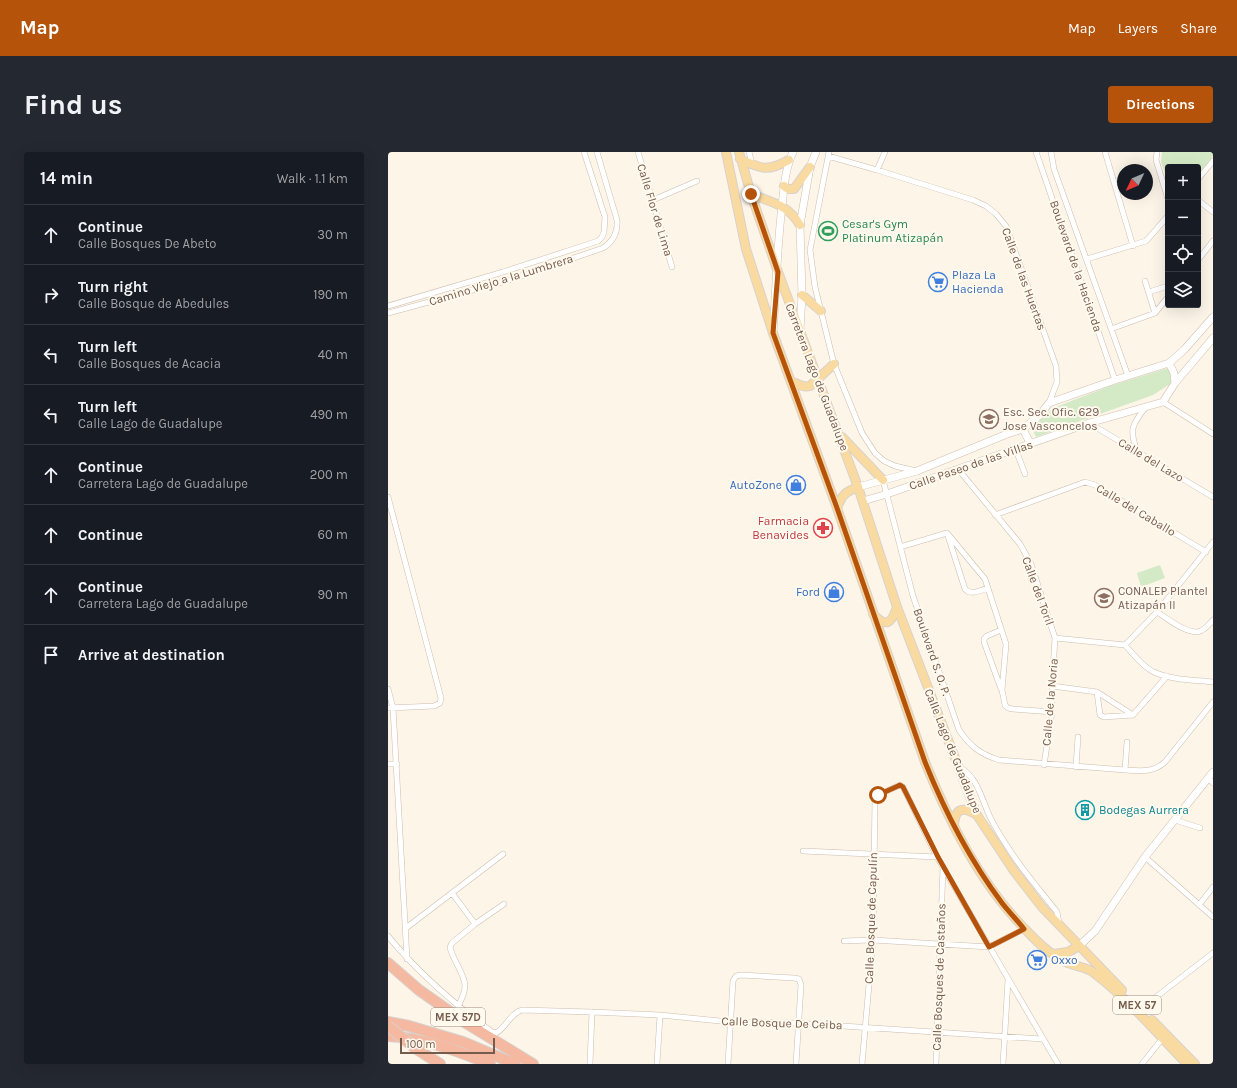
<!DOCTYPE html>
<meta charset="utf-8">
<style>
body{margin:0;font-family:Karla,sans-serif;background:#242831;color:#f1f3f6}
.controls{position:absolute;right:12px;top:12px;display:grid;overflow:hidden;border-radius:4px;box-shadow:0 4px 16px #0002}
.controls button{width:36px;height:36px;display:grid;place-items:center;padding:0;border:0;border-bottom:1px solid #363941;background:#171b24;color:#f1f3f6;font:20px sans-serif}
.compass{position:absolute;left:729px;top:12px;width:36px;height:36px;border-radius:50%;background:#171b24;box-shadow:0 4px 16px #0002;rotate:226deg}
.scale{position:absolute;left:12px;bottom:10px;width:95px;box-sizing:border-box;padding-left:4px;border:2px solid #765c4c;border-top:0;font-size:11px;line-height:14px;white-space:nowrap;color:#765c4c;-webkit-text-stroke:3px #fff9ee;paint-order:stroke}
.stop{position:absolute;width:12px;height:12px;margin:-9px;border:3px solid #b45309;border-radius:50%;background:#fff}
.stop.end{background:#b45309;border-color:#fff;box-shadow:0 1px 4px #0008}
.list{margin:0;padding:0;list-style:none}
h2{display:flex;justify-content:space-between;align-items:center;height:52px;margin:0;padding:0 16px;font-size:17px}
h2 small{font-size:13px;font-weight:400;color:#9ea1a6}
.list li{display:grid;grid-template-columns:26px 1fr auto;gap:12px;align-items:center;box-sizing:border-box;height:60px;padding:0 16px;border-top:1px solid #363941}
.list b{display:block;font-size:15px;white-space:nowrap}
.list p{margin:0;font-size:13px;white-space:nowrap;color:#9ea1a6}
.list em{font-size:13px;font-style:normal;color:#9ea1a6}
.icon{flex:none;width:22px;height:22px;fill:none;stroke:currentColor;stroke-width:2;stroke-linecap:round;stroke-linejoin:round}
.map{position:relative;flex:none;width:825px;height:912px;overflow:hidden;border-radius:4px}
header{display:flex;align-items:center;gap:24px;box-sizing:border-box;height:56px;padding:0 20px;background:#b45309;color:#fff}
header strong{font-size:19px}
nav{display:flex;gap:22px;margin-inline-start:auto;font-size:14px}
.intro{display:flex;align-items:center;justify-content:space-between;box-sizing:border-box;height:96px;padding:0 24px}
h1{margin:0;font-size:28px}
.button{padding:10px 18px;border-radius:4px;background:#b45309;color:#fff;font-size:14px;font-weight:700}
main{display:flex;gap:24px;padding:0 24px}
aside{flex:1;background:#171b24;border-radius:4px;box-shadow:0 4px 16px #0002}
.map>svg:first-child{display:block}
</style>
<header>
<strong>Map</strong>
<nav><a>Map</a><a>Layers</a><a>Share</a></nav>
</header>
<div class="intro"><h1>Find us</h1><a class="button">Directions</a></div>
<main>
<aside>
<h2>14 min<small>Walk · 1.1 km</small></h2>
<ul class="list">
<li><svg class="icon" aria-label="ahead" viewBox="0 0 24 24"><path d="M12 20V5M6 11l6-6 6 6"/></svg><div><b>Continue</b><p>Calle Bosques De Abeto</p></div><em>30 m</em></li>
<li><svg class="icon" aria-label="right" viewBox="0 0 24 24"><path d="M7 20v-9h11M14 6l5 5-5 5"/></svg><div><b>Turn right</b><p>Calle Bosque de Abedules</p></div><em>190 m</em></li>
<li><svg class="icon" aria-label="left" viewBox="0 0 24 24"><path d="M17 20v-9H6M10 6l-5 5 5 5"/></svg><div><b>Turn left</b><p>Calle Bosques de Acacia</p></div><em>40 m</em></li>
<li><svg class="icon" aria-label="left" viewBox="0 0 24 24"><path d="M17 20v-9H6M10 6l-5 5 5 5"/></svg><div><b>Turn left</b><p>Calle Lago de Guadalupe</p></div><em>490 m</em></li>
<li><svg class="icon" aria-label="ahead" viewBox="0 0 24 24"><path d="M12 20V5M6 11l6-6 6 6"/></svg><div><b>Continue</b><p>Carretera Lago de Guadalupe</p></div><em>200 m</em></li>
<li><svg class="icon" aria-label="ahead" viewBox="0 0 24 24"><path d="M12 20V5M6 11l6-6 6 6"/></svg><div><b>Continue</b></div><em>60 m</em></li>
<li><svg class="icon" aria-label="ahead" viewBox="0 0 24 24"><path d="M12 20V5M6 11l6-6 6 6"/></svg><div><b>Continue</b><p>Carretera Lago de Guadalupe</p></div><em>90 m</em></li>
<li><svg class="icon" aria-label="arrive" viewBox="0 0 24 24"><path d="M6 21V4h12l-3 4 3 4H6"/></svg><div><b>Arrive at destination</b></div></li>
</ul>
</aside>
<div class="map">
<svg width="825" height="912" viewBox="0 0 825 912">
<rect width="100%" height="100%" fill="#fcf5e8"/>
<path fill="#d4eac6" d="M774,0h51v4l-15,18v-7h-30v14l-7,-19z
M780,216l5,10 -3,6 -17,11 -117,42 -4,-9 21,-20 57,-22z
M772,413l5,13 -24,9 -4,-14z"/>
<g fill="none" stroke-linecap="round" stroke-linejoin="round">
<defs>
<path id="street" d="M250,0l34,115
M361,0l3,12
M441,0l-19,98 5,37 19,77 28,69 13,20 9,8 11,5 21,5
M648,0l79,228
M663,0l3,17 74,207
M717,0l28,94
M769,0l-1,8 12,39
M440,4l49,14 96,30 13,6 10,8 10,12 50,140 1,16 -8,21
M489,18l8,-18
M810,27l15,-18
M265,48l44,-19
M810,48l15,12
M699,107l59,-18 22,-25
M810,108l15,-19
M757,129l10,32
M761,140l19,-6
M0,154l115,-34 95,-31 4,-4 2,-5 1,-15 -21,-65
M0,161l118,-32 97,-33c11,-7 15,-16 14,-28l-20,-68
M723,177l44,-16 13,-16
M775,250l50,32
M701,271l124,74
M628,298l9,24
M749,299c-8,-21 -5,-27 9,-44
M570,317l62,75 11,20 24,74 -3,48v26l-8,53
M495,328l30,116 46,134c12,17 21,24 40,30l126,10c15,1 28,3 40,-8l48,-60
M0,345l53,201 -1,5 -6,3 -46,2
M607,363l90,-33 10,3 111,67
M559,381l38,46 21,65 -4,46 3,15 3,3 5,1 39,3
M560,384l17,53c6,7 16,1 23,-1
M512,395l47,-14
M769,460c11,7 32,24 44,19 5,-3 9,-7 12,-11
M667,486l70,7c7,8 19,23 29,27 16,8 41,8 59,10
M737,493l32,-33 56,-70
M664,534l45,6 36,23
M0,537l5,19 14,251
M613,537l-17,-47v-3l3,-3 14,-6
M709,540l3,23 4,2 29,-2 34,-39
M0,612h9
M570,614c21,12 23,33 33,53 7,14 16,27 24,39 13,19 28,36 42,54l2,11
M688,615l2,-30
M737,618l2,-28
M820,626l5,5
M787,668l25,8
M415,699l134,6
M757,705l68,60
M64,741l23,31
M811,753l14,-18
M18,776l97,-74
M0,784c30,37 65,67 104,96l4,1c11,-6 14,-20 26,-23l70,2 68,3 70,7 67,1 245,16
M456,789l29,-1 116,7 35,-18
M768,845l57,-44
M70,855c3,-7 7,-14 7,-21 0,-12 -13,-27 -15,-39l2,-4 23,-19 29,-20
M202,912l2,-52
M269,912l3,-49
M340,912l5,-83 3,-5 5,-1 53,3 5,1 2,6 -5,79
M474,912l11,-124 2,-141 3,-4 22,-10 3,2 34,70 121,207
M548,912l7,-197
M615,912l5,-84
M754,912l20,-25"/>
<path id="secondary" d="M412,178l2,-35 -2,-70 10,-58 6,-15
M385,180c3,-42 4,-84 9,-126 2,-18 3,-37 11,-54
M781,211l5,10 1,10
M635,277l8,16
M470,335l59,-16 90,-37 16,-5 17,-14 9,-12 66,-23 54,-17 15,-13 29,-33
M475,349l24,-7 202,-71 74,-21 12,-19 38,-45
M691,794l16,-15 50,-74 68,-85"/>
<path id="primary" d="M338,0l20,97 27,84 64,175 88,254c24,59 54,120 99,166 11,12 29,29 44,35 9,4 19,4 26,10 33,25 64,61 93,91
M351,0l12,42 27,78 80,215 39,120 80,208 37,56 28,36 80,83
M352,7c22,10 27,13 49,1
M396,34l4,3h6l16,-22
M363,42c22,9 36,10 49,31
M414,143l19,16
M403,229c7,3 12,7 19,5l24,-22
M454,285l41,43
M449,356c5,-13 8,-16 21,-21
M485,462c13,13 18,11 24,-7
M566,673c1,-17 9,-19 23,-10
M666,802l14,-2 11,-6
M764,868l43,44"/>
<path id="highway" d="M0,811l31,27 47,33 67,41
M0,870l21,4 54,16 52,22
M0,884c35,2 70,15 102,28
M27,896l25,16"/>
</defs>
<use href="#street" stroke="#cebdae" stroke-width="6"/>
<use href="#secondary" stroke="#d3bfae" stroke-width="8"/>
<use href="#primary" stroke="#d9d1cd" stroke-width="10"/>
<use href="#highway" stroke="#d9d1cd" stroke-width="12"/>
<use href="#street" stroke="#fff" stroke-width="5"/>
<use href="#secondary" stroke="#fff" stroke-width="7"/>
<use href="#primary" stroke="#f9dba2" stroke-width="8"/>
<use href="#highway" stroke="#f5b8a0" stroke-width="10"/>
<defs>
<path id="highway-bridge" d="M0,874l27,22"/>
</defs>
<use href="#highway-bridge" stroke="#d9d1cd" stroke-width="12" stroke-linecap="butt"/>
<use href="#highway-bridge" stroke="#f5b8a0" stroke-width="10"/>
</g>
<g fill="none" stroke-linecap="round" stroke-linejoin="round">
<path stroke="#b45309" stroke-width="5" d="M363,42l27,78 -5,61 64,175 88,254c20,50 45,98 77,141 7,9 15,17 22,26l-35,18 -51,-90 -35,-70 -3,-2 -2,1 -20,9"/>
</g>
<defs>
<symbol id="stadium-ring" viewBox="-11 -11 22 22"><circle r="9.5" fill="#fff9ee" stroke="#2e9e5b" stroke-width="1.5"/><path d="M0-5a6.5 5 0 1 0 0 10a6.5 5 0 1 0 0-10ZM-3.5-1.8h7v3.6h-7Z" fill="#2e9e5b"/></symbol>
<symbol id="supermarket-ring" viewBox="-11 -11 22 22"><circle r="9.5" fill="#fff9ee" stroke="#3f7fe0" stroke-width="1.5"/><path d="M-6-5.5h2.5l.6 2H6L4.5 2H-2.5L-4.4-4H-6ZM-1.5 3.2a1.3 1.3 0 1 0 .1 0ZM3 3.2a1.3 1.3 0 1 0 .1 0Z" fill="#3f7fe0"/></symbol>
<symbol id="school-ring" viewBox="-11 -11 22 22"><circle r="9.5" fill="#fff9ee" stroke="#8d6e63" stroke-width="1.5"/><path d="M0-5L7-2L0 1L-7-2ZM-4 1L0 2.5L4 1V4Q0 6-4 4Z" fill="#8d6e63"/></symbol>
<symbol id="shop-ring" viewBox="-11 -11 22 22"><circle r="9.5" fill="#fff9ee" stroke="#3f7fe0" stroke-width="1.5"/><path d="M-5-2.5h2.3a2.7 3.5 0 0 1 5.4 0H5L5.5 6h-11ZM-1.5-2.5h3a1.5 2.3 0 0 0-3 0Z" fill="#3f7fe0"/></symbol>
<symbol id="pharmacy-ring" viewBox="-11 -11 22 22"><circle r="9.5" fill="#fff9ee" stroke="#e0444e" stroke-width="1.5"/><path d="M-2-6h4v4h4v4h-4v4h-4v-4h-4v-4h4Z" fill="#e0444e"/></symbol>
<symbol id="university-ring" viewBox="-11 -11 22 22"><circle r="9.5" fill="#fff9ee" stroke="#8d6e63" stroke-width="1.5"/><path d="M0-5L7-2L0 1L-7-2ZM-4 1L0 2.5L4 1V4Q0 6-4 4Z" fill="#8d6e63"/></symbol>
<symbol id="building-ring" viewBox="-11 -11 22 22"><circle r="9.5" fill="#fff9ee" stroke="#0f9aa8" stroke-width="1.5"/><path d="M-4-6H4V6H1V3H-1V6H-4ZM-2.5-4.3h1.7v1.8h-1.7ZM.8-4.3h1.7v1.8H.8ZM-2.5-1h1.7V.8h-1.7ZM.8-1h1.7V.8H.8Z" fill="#0f9aa8"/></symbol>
</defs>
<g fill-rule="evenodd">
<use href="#stadium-ring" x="429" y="68" width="22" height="22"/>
<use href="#supermarket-ring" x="539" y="119" width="22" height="22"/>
<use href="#school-ring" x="590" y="256" width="22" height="22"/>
<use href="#shop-ring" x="397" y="322" width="22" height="22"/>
<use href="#pharmacy-ring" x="424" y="365" width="22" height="22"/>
<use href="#shop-ring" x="435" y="429" width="22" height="22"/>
<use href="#university-ring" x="705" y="435" width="22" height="22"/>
<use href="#building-ring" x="686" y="647" width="22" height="22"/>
<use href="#supermarket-ring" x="638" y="797" width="22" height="22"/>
</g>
<g text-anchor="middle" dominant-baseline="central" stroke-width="4" stroke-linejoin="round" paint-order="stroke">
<g fill="#fff9ee" stroke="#9f8b7d" stroke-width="1">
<rect x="725" y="844" width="48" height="18" rx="3"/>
<rect x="43" y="856" width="54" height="18" rx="3"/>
</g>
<g font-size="11" font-weight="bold" fill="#765c4c">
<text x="749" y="853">MEX 57</text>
<text x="70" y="865">MEX 57D</text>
</g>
<g font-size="12" fill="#765c4c" stroke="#fff9ee">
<text transform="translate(267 58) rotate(73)">Calle Flor de Lima</text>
<text transform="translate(688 114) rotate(71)">Boulevard de la Hacienda</text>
<text transform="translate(636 127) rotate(70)">Calle de las Huertas</text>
<text transform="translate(113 128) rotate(-17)">Camino Viejo a la Lumbrera</text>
<text transform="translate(429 225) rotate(69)">Carretera Lago de Guadalupe</text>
<text transform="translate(763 308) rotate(31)">Calle del Lazo</text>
<text transform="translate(583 313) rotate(-19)">Calle Paseo de las Villas</text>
<text transform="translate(748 358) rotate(31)">Calle del Caballo</text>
<text transform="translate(650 439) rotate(70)">Calle del Toril</text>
<text transform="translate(544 500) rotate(71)">Boulevard S. O. P.</text>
<text transform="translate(662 550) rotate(-85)">Calle de la Noria</text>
<text transform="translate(565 599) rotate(68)">Calle Lago de Guadalupe</text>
<text transform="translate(483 766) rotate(-88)">Calle Bosque de Capulín</text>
<text transform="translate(551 825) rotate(-88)">Calle Bosques de Castaños</text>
<text transform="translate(394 871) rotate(2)">Calle Bosque De Ceiba</text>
</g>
<g font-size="12" fill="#27864d" stroke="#fff9ee" text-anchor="start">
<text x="454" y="72">Cesar's Gym<tspan x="454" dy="14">Platinum Atizapán</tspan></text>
</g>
<g font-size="12" fill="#366cbe" stroke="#fff9ee" text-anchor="start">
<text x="564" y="123">Plaza La<tspan x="564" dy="14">Hacienda</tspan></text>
<text x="394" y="333" text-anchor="end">AutoZone</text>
<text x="432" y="440" text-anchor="end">Ford</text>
<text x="663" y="808">Oxxo</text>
</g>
<g font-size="12" fill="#785e54" stroke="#fff9ee" text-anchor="start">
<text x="615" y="260">Esc. Sec. Ofic. 629<tspan x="615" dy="14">Jose Vasconcelos</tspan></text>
<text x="730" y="439">CONALEP Plantel<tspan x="730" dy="14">Atizapán II</tspan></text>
</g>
<g font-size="12" fill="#be3a42" stroke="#fff9ee" text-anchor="end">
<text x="421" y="369">Farmacia<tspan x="421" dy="14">Benavides</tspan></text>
</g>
<g font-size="12" fill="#0d838f" stroke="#fff9ee" text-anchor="start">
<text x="711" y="658">Bodegas Aurrera</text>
</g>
</g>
</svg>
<div class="controls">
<button>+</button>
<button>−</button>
<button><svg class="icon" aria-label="locate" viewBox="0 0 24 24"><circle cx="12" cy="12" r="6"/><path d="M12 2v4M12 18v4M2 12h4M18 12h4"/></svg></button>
<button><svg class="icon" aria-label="layers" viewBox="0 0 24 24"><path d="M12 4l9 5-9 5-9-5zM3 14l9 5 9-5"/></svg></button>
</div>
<svg class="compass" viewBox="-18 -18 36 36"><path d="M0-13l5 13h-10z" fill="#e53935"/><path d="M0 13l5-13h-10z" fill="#9ea1a6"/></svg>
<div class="scale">100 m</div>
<div class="stop" style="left:490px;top:643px"></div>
<div class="stop end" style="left:363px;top:42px"></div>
</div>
</main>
